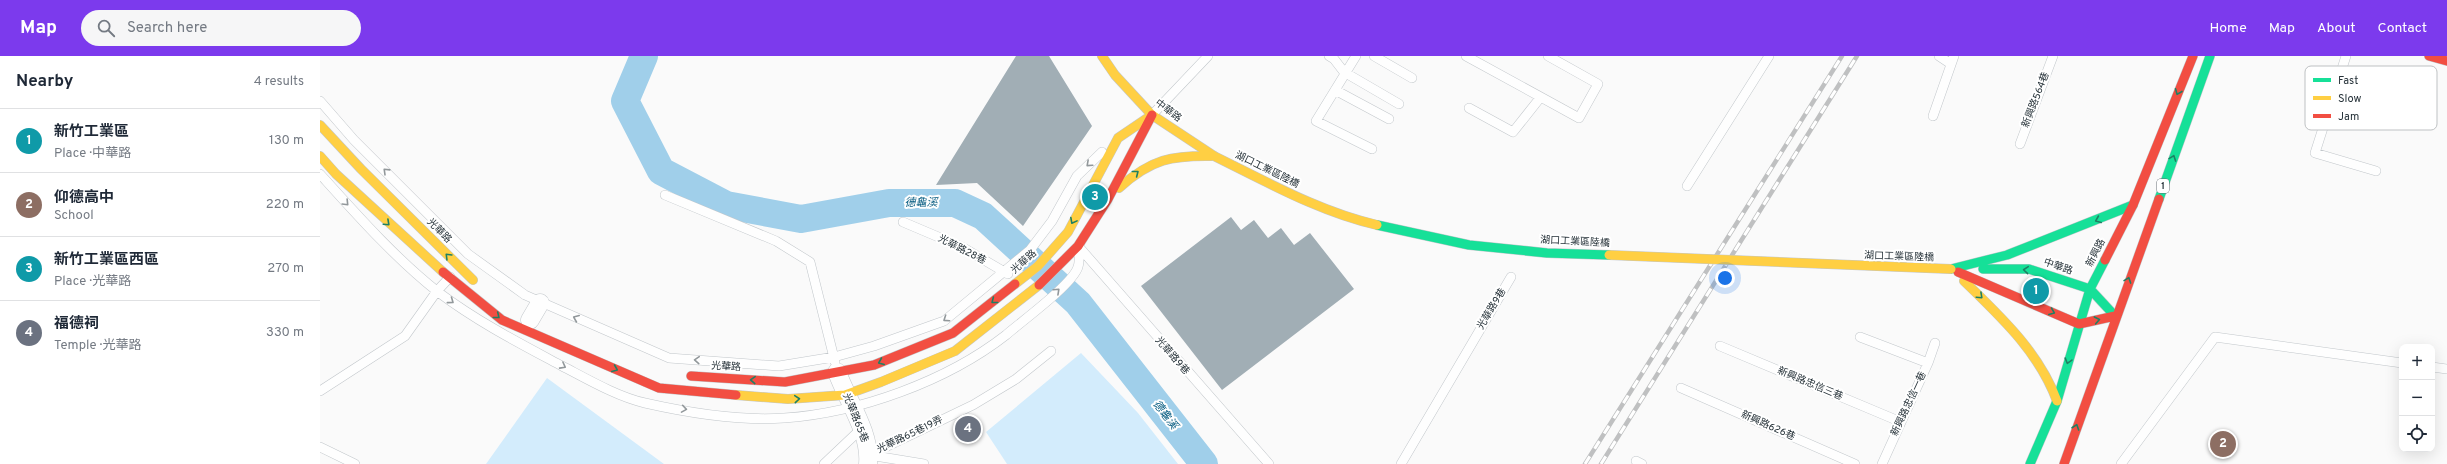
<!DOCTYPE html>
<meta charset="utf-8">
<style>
body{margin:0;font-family:Overpass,"Noto Sans TC",sans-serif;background:#f6f6f7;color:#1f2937}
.controls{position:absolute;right:12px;bottom:12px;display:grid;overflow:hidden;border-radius:8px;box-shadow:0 4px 16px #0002}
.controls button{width:36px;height:36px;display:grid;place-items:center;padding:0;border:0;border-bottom:1px solid #e0e1e3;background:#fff;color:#1f2937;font:20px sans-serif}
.you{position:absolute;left:1405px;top:222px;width:14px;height:14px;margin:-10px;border:3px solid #fff;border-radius:50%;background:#1a73e8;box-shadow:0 0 0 6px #1a73e833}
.badge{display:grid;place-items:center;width:26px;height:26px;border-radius:50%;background:#7c3aed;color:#fff;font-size:13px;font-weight:700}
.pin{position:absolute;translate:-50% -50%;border:2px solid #fff;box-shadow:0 1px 4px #0006}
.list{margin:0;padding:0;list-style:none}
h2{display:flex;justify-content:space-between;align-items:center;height:52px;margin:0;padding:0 16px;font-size:17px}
h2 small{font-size:13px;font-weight:400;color:#747a83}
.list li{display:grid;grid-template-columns:26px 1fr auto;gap:12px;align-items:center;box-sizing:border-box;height:64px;padding:0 16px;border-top:1px solid #e0e1e3}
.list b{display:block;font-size:15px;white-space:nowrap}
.list p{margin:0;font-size:13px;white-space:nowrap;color:#747a83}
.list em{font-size:13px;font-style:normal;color:#747a83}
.icon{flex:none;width:22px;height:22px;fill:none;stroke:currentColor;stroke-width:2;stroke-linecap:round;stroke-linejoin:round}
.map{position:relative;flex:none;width:2127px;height:408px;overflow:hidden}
header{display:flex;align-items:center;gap:24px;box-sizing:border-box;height:56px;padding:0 20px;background:#7c3aed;color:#fff}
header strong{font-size:19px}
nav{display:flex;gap:22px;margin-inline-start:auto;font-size:14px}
.search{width:280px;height:36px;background:#f6f6f7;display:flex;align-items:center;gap:10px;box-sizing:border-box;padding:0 14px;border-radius:22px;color:#747a83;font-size:15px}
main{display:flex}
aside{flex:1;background:#fff}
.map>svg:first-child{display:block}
</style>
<header>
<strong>Map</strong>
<div class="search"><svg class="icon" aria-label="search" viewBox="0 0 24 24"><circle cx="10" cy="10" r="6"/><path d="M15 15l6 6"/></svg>Search here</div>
<nav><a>Home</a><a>Map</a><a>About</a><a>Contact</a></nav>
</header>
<main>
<aside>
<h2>Nearby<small>4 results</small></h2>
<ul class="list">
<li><span class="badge" style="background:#0f9aa8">1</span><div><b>新竹工業區</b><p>Place · 中華路</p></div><em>130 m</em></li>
<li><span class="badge" style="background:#8d6e63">2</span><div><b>仰德高中</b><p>School</p></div><em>220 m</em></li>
<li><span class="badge" style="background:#0f9aa8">3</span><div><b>新竹工業區西區</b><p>Place · 光華路</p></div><em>270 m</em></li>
<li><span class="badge" style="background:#6b7280">4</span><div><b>福德祠</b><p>Temple · 光華路</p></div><em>330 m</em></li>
</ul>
</aside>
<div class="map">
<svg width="2127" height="408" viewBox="0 0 2127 408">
<rect width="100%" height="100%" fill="#fafafa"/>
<path fill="#d3ecfc" d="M761,297l57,60 40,51h-171l-21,-32z
M227,322l117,86h-178z"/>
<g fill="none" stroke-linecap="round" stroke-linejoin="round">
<path stroke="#a0cfea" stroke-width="28" d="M324,0l-19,45 36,70 65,34 75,14 88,-16h66l28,13 95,87 126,161"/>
</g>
<path fill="#a1aeb5" d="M696,0h33l43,70 -69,100 -46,-43 -41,2z
M911,161l10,13 13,-10 14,18 13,-10 13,17 16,-12 44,56 -132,101 -81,-104z
M649,358l11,7 -13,22 -11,-6z"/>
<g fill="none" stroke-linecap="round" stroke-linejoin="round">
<defs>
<path id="lane" d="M1009,0l5,3 10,13 55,32
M1036,0l-40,65 56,28
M1054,0l38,22
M1146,0l113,62 19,-34 -50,-28
M1619,0l12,8
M2026,0l-31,97 61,18
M1015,34l54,29
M0,45l34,39 114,114 57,41 144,63 110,8 55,-9 40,-11 70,-25 86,-71 22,-29 25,-45 25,-24
M1149,52l44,24 27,-34
M832,59l56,-59
M1613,60l21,-60
M1700,88l33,-88
M0,118c37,41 75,84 118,118 40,30 81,51 124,74 25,13 56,31 83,37 44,10 94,18 139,15 75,-5 163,-37 222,-83 16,-14 66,-50 72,-68 2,-6 1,-13 0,-18
M1367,130l82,-130
M345,139l111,46 34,21 25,100
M583,166l59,25 46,27
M759,191l190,217
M1540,281l68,26
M1400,290l181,76
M2112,311l15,2
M1361,332l174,76
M0,335l85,-55 32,-45 13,-14
M0,391l35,17
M549,399l104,-50 43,-26 35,-28
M549,399l55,9
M1316,405l6,3
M504,408l37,-35
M1081,408l110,-187
M1562,408l46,-101 7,-20
M1801,408l94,-127 187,26"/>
<path id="street" d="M210,264l10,-17
M517,316c10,28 34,61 31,92"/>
<path id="fast" d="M1839,143l51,-143
M1631,213l56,-14 126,-50
M1663,213h46l61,20 25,27
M1710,408l27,-63 33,-112 15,-29"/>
<path id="slow" d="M782,0l13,19 37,40 62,41
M0,69l41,44 112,111
M0,100l16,18 107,98
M799,132c32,-29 53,-33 95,-32
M1644,225c37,36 75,71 93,120
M695,228l23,-18 30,-34 50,-94 31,-21
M416,339l52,4 57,-4 36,-13 74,-31 84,-66"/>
<path id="jam" d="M2109,0l18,5
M1785,204l28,-55 60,-149
M123,216l59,48 157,68 77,7
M1638,216l121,52 36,-8
M719,229l39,-39 30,-47 44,-84
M371,320l94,6 89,-17 79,-32 62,-49
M1744,408l95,-265"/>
</defs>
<use href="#lane" stroke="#c2c7cb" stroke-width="10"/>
<use href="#street" stroke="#c2c7cb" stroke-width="19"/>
<use href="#fast" stroke="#c2c7cb" stroke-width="10"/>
<use href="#slow" stroke="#c2c7cb" stroke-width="10"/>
<use href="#jam" stroke="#c2c7cb" stroke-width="10"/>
<use href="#lane" stroke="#fefefe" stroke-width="9"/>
<use href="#street" stroke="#fefefe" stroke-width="18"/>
<use href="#fast" stroke="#16e098" stroke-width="9"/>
<use href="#slow" stroke="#ffcf43" stroke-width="9"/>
<use href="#jam" stroke="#f24e42" stroke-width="9"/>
<defs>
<path id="rail" d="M1265,408l257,-408
M1281,408l256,-408"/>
</defs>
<use href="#rail" stroke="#bfc0c1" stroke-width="4.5"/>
<use href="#rail" stroke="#fff" stroke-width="3" stroke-dasharray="9" stroke-linecap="butt"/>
<defs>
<path id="fast-bridge" d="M1057,169l92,20 78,8 62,2"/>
<path id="slow-bridge" d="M894,100c53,26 106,56 163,69
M1289,199l342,14"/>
</defs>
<use href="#fast-bridge" stroke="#c2c7cb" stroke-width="10" stroke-linecap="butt"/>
<use href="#slow-bridge" stroke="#c2c7cb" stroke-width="10" stroke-linecap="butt"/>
<use href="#fast-bridge" stroke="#16e098" stroke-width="9"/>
<use href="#slow-bridge" stroke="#ffcf43" stroke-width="9"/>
</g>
<defs><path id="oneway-chevron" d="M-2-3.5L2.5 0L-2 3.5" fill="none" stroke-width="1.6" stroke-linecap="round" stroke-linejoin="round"/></defs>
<g stroke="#1e8063">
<use href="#oneway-chevron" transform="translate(1858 36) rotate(112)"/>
<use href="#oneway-chevron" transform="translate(1853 102) rotate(-70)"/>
<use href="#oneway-chevron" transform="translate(816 117) rotate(-38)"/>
<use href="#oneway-chevron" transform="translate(1778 164) rotate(157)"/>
<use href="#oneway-chevron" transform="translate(753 165) rotate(118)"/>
<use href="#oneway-chevron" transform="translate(67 167) rotate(43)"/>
<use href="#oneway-chevron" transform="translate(128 200) rotate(-135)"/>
<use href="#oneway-chevron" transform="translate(1706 214) rotate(-175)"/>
<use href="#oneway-chevron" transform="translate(1808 224) rotate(-70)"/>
<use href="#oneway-chevron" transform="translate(1660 240) rotate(43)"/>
<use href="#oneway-chevron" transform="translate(674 245) rotate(142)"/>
<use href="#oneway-chevron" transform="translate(1732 256) rotate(22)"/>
<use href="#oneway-chevron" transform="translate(177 260) rotate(39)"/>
<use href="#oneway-chevron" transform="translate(1777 264) rotate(-11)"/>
<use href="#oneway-chevron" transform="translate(1748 305) rotate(106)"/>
<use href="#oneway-chevron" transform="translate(561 306) rotate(158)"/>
<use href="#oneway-chevron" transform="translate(295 313) rotate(23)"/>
<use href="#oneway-chevron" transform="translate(433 324) rotate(-177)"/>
<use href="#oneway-chevron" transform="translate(477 343) rotate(-5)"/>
<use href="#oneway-chevron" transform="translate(1756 371) rotate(-71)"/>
</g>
<g stroke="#92989b">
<use href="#oneway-chevron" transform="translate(769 108) rotate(138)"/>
<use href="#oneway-chevron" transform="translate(66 115) rotate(-136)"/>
<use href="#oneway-chevron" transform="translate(26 147) rotate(46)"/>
<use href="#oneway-chevron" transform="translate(737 235) rotate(-43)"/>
<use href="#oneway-chevron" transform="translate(131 245) rotate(36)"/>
<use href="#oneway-chevron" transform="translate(256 262) rotate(-157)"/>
<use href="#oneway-chevron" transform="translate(626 263) rotate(146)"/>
<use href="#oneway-chevron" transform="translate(377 304) rotate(-176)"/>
<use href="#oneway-chevron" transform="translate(243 310) rotate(28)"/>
<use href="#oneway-chevron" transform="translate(364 353) rotate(9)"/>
</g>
<g text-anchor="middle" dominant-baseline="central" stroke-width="4" stroke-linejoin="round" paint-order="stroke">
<rect fill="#fff" stroke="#666f74" stroke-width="1" x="1837" y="123" width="12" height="14" rx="3"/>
<g font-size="9" font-weight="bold" fill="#253138">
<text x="1843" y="130">1</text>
</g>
<g font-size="10" fill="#253138" stroke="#fff">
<text transform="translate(1716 44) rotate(-69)">新興路564巷</text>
<text transform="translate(848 55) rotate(37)">中華路</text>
<text transform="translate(947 114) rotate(26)">湖口工業區陸橋</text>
<text transform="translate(119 175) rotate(45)">光華路</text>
<text transform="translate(1255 186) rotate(3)">湖口工業區陸橋</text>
<text transform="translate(642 194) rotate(27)">光華路28巷</text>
<text transform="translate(1776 197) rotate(-63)">新興路</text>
<text transform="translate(1579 201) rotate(2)">湖口工業區陸橋</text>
<text transform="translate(704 206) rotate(-42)">光華路</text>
<text transform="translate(1738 211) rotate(19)">中華路</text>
<text transform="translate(1172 253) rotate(-59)">光華路9巷</text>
<text transform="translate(852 300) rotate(49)">光華路9巷</text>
<text transform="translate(406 311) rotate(3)">光華路</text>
<text transform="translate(1490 328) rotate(23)">新興路忠信三巷</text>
<text transform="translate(1589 348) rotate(-65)">新興路忠信一巷</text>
<text transform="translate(535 362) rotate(68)">光華路65巷</text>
<text transform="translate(1448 370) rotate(24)">新興路626巷</text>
<text transform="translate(590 379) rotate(-26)">光華路65巷19弄</text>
</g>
<g font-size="11" font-style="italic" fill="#00587e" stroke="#fff">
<text x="601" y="147">德龜溪</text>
<text transform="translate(845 359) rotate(52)">德龜溪</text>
</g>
</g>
<rect x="1985" y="10" width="132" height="64" rx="6" fill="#fff" stroke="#bec1c3" stroke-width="1"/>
<rect x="1993" y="22" width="18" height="4" fill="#16e098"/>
<rect x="1993" y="40" width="18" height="4" fill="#ffcf43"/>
<rect x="1993" y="58" width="18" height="4" fill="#f24e42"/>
<g font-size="11" fill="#253138">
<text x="2018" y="28">Fast</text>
<text x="2018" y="46">Slow</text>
<text x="2018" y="64">Jam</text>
</g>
</svg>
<div class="controls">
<button>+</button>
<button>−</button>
<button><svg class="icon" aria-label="locate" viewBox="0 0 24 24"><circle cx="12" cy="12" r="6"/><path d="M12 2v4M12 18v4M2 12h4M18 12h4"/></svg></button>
</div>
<div class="you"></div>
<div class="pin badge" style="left:1716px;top:235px;background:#0f9aa8">1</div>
<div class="pin badge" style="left:1903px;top:388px;background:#8d6e63">2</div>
<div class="pin badge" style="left:775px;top:141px;background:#0f9aa8">3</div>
<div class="pin badge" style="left:648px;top:373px;background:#6b7280">4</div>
</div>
</main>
